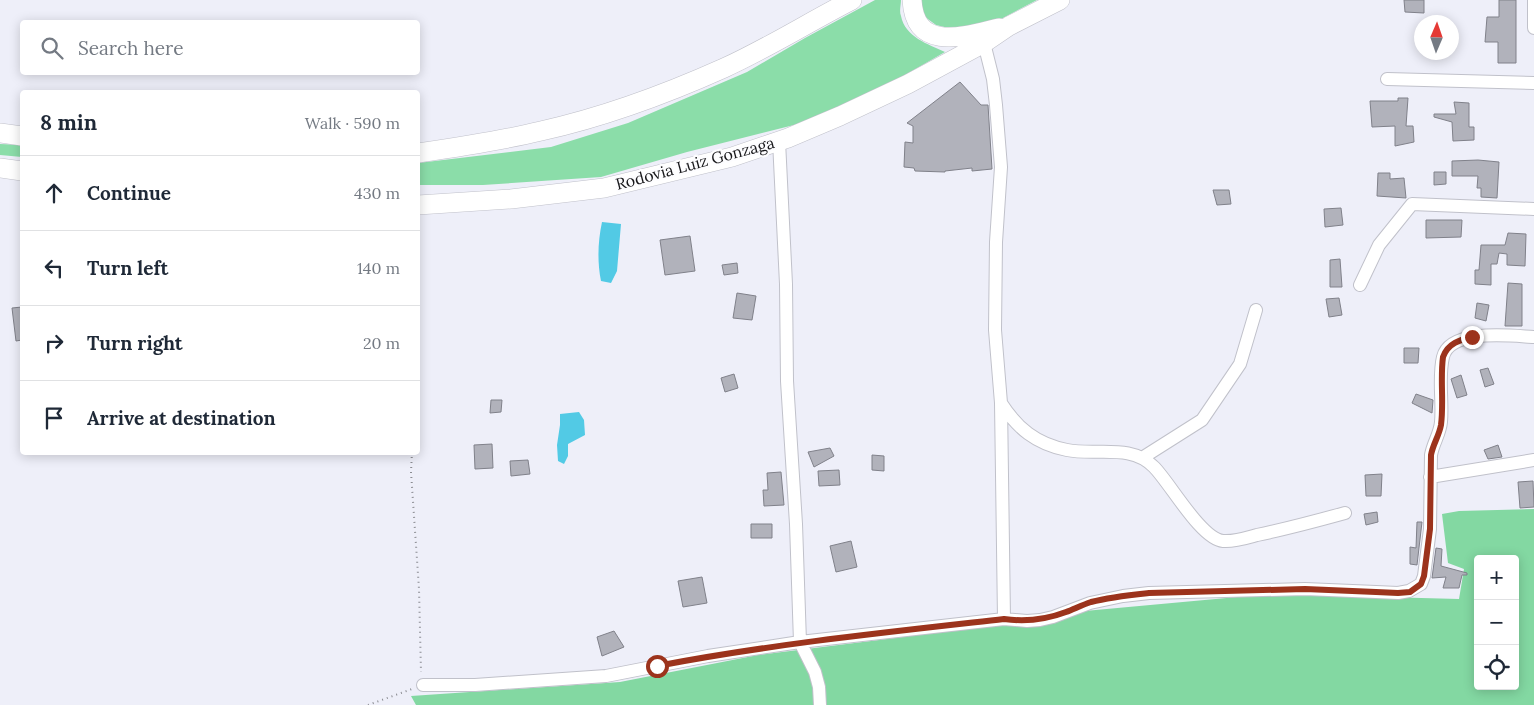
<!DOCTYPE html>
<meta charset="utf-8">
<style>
body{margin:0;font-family:Lora,serif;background:#f2f2f3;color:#1f2937}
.controls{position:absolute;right:15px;bottom:15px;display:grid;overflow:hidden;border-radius:5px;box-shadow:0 2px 12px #0003}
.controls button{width:45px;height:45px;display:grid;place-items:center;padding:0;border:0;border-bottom:1px solid #e0e1e3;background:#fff;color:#1f2937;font:25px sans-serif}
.compass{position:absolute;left:1414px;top:15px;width:45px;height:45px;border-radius:50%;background:#fff;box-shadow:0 2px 12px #0003;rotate:2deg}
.stop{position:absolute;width:15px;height:15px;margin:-11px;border:4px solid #9c331c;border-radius:50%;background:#fff}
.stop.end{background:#9c331c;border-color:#fff;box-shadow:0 1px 5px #0008}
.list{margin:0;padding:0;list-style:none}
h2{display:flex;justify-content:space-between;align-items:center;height:65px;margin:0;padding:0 20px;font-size:21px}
h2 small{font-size:16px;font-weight:400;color:#747a83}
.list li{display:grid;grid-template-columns:32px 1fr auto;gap:15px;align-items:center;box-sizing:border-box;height:75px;padding:0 20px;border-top:1px solid #e0e1e3}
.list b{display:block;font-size:19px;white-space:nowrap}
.list em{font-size:16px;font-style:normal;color:#747a83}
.icon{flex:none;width:28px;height:28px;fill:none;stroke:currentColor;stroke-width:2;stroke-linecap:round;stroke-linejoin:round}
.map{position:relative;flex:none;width:1534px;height:705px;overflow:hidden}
.search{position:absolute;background:#fff;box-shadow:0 2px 12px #0003;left:20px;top:20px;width:400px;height:55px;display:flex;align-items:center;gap:12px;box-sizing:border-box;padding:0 18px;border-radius:5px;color:#747a83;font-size:19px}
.panel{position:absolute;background:#fff;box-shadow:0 2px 12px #0003;left:20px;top:90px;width:400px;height:365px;border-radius:5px}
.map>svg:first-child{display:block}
</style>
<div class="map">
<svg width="1534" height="705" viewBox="0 0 1534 705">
<rect width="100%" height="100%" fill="#eeeff9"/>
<path fill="#8bdda9" d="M875,0h26c0,5 -2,11 0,16 4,21 27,28 44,36l-85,49 -66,24 -107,27 -86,25 -118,8h-65v-22l133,-16 77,-24 119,-51 58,-34z
M922,0h115l-51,27 -29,3 -21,-5 -11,-8 -4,-12z
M0,144l22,1v12l-22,-2z"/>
<path fill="#83d8a2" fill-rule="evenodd" d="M1534,509v196h-1118l-5,-9 209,-14 138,-27 145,-18 160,-24 207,-19 189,5 5,-30 -16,-6 -6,-49 17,-3zM1478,559h37v127h-37z"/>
<path fill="#52cae5" d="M602,222l19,2 -4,47 -6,12 -10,-2c-4,-20 -3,-40 1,-59z
M579,412l5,8 1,15 -17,9v12l-4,8 -6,-3 -1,-16 3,-20v-11z"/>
<path fill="#b1b2bb" stroke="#80818a" d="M1404,0h20v13l-19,-1z
M1499,0h17v63h-18v-21h-13l2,-25h12z
M960,82l21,23h7l4,64 -20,2v-3l-27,3v1l-30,-1 -1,-3 -10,-1 1,-25 8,1v-17l-6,-3z
M1398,98h10l-2,28h7l1,16 -19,4v-20l-23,1 -2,-26h28z
M1454,102l15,1v24h5v13l-21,1 -1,-19 -18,-5v-3h22z
M1478,160l21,2 -2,36 -16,-1v-9h-4l1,-12h-26v-15z
M1434,172h12v12l-12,1z
M1378,173h12v6l14,-1 2,20 -29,-2z
M1213,190h16l2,14 -14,1z
M1341,208l2,17 -18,2 -1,-18z
M1426,220h36l-1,17 -35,1z
M1508,233l18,1 -1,32 -18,-1v-11l-8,-1 -2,11h-6v21l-16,-1v-14h4l2,-25h24z
M690,236l5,35 -30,4 -5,-35z
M1340,259l2,28h-12v-27z
M737,263l1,10 -14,2 -2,-10z
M1508,283l14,1v42h-17z
M737,293l19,3 -4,24 -19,-2z
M1339,298l3,17 -13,2 -3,-18z
M1477,303l12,2 -3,16 -11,-3z
M22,307v33l-6,1 -4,-33z
M1404,348h15l-1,15h-14z
M1488,368l6,16 -9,3 -5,-17z
M734,374l4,14 -13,4 -4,-14z
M1461,375l6,20 -10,3 -6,-19z
M1416,394l17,6 -1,13 -20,-10z
M491,400h11l-1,12 -11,1z
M492,444l1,24 -18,1 -1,-24z
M1498,445l4,12 -14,2 -4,-9z
M830,448l4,8 -20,11 -6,-15z
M872,455l12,1v15l-12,-1z
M528,460l2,14 -19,2 -1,-15z
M839,470l1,15 -21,1 -1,-15z
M781,472l3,33 -20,1 -1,-16h5l-1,-17z
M1382,474l-1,22h-15l-1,-21z
M1533,481l1,26 -14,1 -2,-26z
M1377,512l1,10 -12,3 -2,-11z
M1417,522h5l-5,43 -7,-1v-17l6,1z
M751,524h21v14h-21z
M851,541l6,26 -21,5 -6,-26z
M1436,548l6,1 -1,17 26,7v2h-5l-3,13h-16l3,-11 -14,1z
M702,577l5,26 -24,4 -5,-26z
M614,631l10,16 -22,9 -5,-19z"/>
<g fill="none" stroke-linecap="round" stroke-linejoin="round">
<defs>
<path id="minor" d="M1534,0v28
M984,43l9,36 3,26 5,62 -5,75 -1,88 6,73 3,216
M1387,79l147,4
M779,141l7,143 1,97 9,143 4,118 15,30 4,15 1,18
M1360,285l19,-40 33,-41 122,5
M1001,403c16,25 35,41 66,47 29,6 64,-7 87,17 16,16 47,72 69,74 11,1 23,-3 34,-6 29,-6 59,-14 88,-22
M1142,458l60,-38 38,-56 16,-54
M1430,477l104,-17
M423,685h52l131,-9 102,-20 92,-14 204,-23 23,2 13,-1 13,-3 37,-14 33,-7 26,-3 156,-4 71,3 22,1 11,-2 12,-7 3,-8 6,-47 1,-74c2,-12 9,-21 10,-33 2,-21 -3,-44 2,-65 7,-29 69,-21 91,-20"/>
<path id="highway" d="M912,0c3,53 53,36 87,28
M0,133l22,3
M418,153c41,-6 82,-12 123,-22 63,-14 125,-37 183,-63 44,-20 85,-46 128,-68
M0,168l22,3
M418,205l93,-6 93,-11 128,-31 56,-19 52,-22 68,-32 76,-41 25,-17 51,-26"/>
</defs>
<use href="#minor" stroke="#c0c1ca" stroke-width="14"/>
<use href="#highway" stroke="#c0c1ca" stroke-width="20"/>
<path stroke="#8b8c92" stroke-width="2" stroke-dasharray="1 4" stroke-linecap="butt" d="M418,348v21
M412,452l-1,20 8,117 2,83
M368,705l44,-16"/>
<use href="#minor" stroke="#fff" stroke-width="12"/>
<use href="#highway" stroke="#fff" stroke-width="19"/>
</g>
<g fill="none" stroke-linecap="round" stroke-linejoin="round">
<path stroke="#9c331c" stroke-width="6" d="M657,666c115,-22 231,-34 347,-47 22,3 41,1 62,-7 8,-3 16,-7 25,-10 19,-5 39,-7 58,-9l156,-4 71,3 22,1 12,-1 11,-8 3,-8 6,-47 1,-74c2,-11 8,-19 10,-30 3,-23 -1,-46 2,-68 5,-14 17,-17 29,-20"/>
</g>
<g text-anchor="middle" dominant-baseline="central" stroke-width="4.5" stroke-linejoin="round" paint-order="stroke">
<g font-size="16" fill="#18181b" stroke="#fdfdff">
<text transform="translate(695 163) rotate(-15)">Rodovia Luiz Gonzaga</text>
</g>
</g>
</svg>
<div class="controls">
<button>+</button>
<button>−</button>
<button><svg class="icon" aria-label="locate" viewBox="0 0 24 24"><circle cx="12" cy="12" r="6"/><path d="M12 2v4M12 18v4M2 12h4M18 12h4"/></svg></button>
</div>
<svg class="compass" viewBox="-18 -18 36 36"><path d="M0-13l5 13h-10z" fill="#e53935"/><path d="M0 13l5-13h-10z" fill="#747a83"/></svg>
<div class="stop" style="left:657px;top:666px"></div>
<div class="stop end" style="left:1472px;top:337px"></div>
<div class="search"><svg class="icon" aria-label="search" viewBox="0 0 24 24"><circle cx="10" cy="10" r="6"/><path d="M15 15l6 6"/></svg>Search here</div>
<section class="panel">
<h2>8 min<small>Walk · 590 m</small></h2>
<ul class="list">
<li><svg class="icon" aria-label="ahead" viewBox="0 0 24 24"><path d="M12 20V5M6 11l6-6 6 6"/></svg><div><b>Continue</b></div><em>430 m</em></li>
<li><svg class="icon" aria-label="left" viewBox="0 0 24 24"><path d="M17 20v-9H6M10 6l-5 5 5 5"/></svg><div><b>Turn left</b></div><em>140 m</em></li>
<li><svg class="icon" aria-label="right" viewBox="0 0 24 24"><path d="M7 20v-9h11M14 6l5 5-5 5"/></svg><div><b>Turn right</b></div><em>20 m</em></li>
<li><svg class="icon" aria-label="arrive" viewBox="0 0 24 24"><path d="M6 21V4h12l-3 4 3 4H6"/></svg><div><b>Arrive at destination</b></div></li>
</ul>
</section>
</div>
